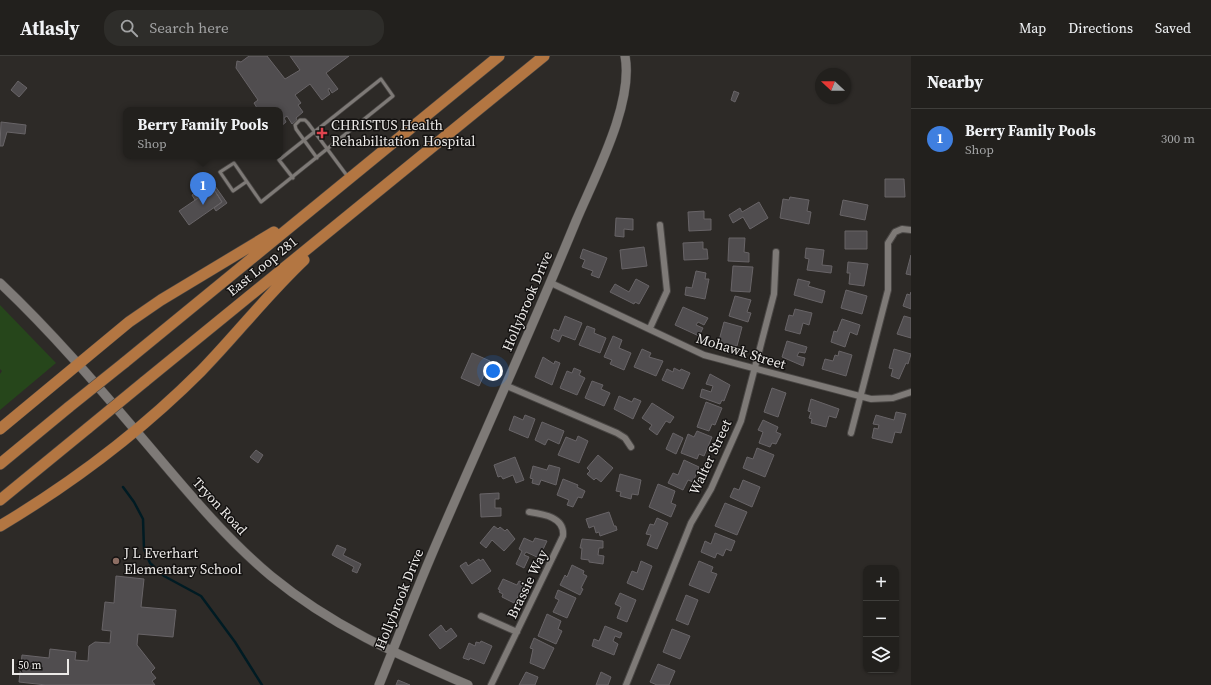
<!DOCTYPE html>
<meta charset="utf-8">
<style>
body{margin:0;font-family:"Source Serif 4",serif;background:#2e2d2a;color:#f1f3f6}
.controls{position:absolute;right:12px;bottom:12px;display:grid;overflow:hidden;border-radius:8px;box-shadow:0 1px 3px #0004}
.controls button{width:36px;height:36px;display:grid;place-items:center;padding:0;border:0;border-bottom:1px solid #3f3e3b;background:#22201d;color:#f1f3f6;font:20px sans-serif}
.compass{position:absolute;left:815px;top:12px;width:36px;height:36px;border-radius:50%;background:#22201d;box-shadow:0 1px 3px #0004;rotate:292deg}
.scale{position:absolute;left:12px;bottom:10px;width:57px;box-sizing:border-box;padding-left:4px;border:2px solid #eceae8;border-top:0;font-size:11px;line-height:14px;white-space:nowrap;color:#eceae8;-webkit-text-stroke:3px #141211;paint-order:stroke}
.you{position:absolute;left:493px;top:315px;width:14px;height:14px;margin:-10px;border:3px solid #fff;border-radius:50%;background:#1a73e8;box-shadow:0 0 0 6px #1a73e833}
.badge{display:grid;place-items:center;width:26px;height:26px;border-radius:50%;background:#f1a63f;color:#fff;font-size:13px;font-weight:700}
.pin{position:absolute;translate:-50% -33px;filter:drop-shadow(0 1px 2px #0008)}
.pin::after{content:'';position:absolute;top:21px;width:14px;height:12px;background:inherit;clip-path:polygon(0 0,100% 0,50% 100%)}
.popup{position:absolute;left:123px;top:51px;width:160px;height:52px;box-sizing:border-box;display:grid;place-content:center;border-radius:8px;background:#22201d;filter:drop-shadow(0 1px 3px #0005);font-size:13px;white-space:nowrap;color:#a2a3a4}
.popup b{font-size:15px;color:#f1f3f6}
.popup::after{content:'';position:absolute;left:50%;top:100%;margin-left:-8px;border:8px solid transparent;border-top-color:#22201d}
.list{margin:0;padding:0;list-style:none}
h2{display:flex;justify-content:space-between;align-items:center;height:52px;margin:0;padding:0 16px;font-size:17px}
h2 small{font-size:13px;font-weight:400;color:#a2a3a4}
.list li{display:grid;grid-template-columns:26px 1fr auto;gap:12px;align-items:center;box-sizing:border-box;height:60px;padding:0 16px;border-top:1px solid #3f3e3b}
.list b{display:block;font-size:15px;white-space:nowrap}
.list p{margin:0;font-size:13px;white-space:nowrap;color:#a2a3a4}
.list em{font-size:13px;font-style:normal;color:#a2a3a4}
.icon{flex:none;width:22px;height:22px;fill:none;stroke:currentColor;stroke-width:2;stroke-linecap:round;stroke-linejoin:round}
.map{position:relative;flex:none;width:911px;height:629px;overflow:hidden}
header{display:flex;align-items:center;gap:24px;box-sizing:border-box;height:56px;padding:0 20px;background:#22201d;border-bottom:1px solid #3f3e3b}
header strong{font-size:19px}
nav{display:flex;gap:22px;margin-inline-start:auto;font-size:14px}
.search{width:280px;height:36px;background:#2e2d2a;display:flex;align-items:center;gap:10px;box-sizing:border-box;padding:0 14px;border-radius:16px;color:#a2a3a4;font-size:15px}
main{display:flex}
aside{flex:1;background:#22201d}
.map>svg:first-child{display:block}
</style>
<header>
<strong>Atlasly</strong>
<div class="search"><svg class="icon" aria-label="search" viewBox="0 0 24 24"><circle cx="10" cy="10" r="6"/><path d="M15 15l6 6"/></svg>Search here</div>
<nav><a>Map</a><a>Directions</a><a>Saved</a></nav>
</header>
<main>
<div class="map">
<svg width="911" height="629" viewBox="0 0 911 629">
<rect width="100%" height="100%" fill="#2d2a27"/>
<path fill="#26461b" d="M0,249l56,58 -56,47v-36l2,-3 -2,-2z"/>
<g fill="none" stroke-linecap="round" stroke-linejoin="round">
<path stroke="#001b23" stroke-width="2.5" d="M123,431l11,15 9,17 1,30 6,14 14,13 37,20 34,46 27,43"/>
</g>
<path fill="#504d4f" stroke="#686467" d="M249,0h18l18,23 15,-9 -10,-14h59l-23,17 12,16 -6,4 -3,-5 -1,2 2,4 -8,6 -12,-16 -15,11 6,8 -3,2 5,7 -7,6 1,2 -5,4 -5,-8 -3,2 2,4 -6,5v-17h-25l2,-2 -3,-5 4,-3 -22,-32 1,-7 4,1z
M18,25l9,7 -8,9 -8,-7z
M734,35l5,2 -4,9 -4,-2z
M1,66l25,3 -1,9 -18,-2 -4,14h-3z
M885,123h19l1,18h-20z
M209,127l4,5 -18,12 -3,-5z
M215,130l12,17 -11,8 -2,-3 8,-6 -9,-14z
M213,132l9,14 -33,23 -10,-14z
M790,141l19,3 -2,11 4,1 -2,12 -29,-6 3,-19 6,1z
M843,144l25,5 -3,15 -25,-5z
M759,146l9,16 -18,11 -7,-12 -10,6 -4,-8 11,-7 2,4z
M704,155v8h7v11l-22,1 -1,-19z
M616,162l17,1v11l-9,-1v8l-9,-1z
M845,175h22v18h-22z
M729,182h16l-1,14 5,1v9l-21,-1z
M703,186v7h4l1,10 -24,1 -1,-17z
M644,191l3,19 -25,3 -2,-19z
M806,192l18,2 -2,15 10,1 -1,7 -24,-3 2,-11 -4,-1z
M583,193l24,9 -8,20 -8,-3 2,-4 -11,-4 3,-7 -5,-2z
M911,199v20l-5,-1z
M848,206l20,2 -4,22 -15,-2 1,-11h-3z
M733,210l20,1 -3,25 -19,-1z
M696,215l10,2 -1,6h4l-4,20 -20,-4 1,-8 6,1z
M636,223l13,7 -10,18 -4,-2 -1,2 -24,-12 5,-8 14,8z
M798,223l12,3 -2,4 17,5 -3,12 -28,-8z
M846,234l21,6 -5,18 -21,-6z
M911,236v17l-8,-3 4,-12 3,1z
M735,240l16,4 -4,12 4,1 -3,9 -19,-6z
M683,251l25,11 -4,7 -6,-3 -2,3 7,3 -4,8 -24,-11z
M795,253l17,4 -3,12 -6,-2 -3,11 -15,-4 4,-15 4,1z
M565,260l17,7 -7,17 -13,-5 -3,7 -8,-4 3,-9 5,2z
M904,260l7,2v20l-14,-4z
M842,263l18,6 -3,10 -7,-3 -5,15 -14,-5 3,-11 3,1z
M724,266l18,5 -5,19 -19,-2z
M587,270l8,3 -1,4 12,5 -6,15 -21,-8z
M613,280l9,4 -3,8 12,5 -7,17 -14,-6 2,-4 -8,-3z
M787,285l20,6 -2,6 -6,-1 -2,4 8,2 -2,8 -21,-9z
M642,293l9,4 -2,4 14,4 -7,15 -22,-9z
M894,293l17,5 -3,10 -2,-1 -7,16 -8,-3 2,-7 -4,-1z
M839,295l13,4 -6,21 -24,-7 3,-10 8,2 2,-6 3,1z
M472,297l18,8 -11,25 -18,-8z
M543,301l11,7 1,-3 5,2 -8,22 -17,-8z
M574,312l7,3 -2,4 6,3 -8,17 -17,-7 7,-17 5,2z
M674,312l6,3 1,-2 9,4 -7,16 -21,-9 5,-11 6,3z
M710,318l20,11 -6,16 -2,-1 -2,4 -20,-7 2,-8 9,3 2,-6 -7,-2z
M592,325l11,4 -2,4 9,4 -6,13 -19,-8z
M772,332l14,5 -8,24 -14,-5z
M619,340l13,6 2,-4 7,3 -8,18 -19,-10z
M811,343l28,10 -3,9 -7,-2 -3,11 -15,-4 1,-4 -3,-1 2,-6 -3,-1z
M706,346l16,6 -7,17 -3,-1 -3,7 -12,-4z
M652,347l22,14 -4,6 -4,-2 -9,14 -8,-6 3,-4 -10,-7z
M896,356l10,2 -5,19 -6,-1 -3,11 -20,-5 2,-10 4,1 1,-4 -6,-1 3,-9 18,5z
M525,359l10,4 -7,19 -19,-8 5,-14 9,4z
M763,364l15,7 -2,5 5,2 -5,10 -4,-1 -2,4 -11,-4 4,-11 -5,-2z
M542,366l22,9 -5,13 -11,-5 -3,6 -10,-5z
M697,375l15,6 -8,19 -5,-2 -2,5 -16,-6 7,-19 6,3z
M673,377l10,5 -7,16 -10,-5z
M578,380l10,5 -9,22 -21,-8 8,-18 10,4z
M757,392l17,7 -9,22 -22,-9 4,-11 6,2z
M256,394l7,5 -5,8 -8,-6z
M598,399l15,13 -12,14 -5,-4 -2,2 -7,-6 3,-3 -3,-3z
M515,401l9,23 -8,3 -3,-8 -10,4 -2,-3 -3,1 -4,-12z
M684,404l15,7 -6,15 -5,-2 -5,10 -15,-7 5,-10 5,2z
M549,409l11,3 -4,17 -15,-5 -2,5 -7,-2 1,-4 -3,-1 3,-12 14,4z
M620,418l21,6 -3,15 -6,-1 -1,5 -11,-3 1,-4 -5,-1z
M563,423l15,6 -1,2 8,4 -3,7 -4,-1 -5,10 -6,-2 2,-5 -12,-5z
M743,424l17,7 -8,20 -22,-10 4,-9 5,2z
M658,428l17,7 -4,12 5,2 -5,12 -22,-10z
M499,437v6h-4v9h6v8l-20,1 -1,-23z
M725,447l22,9 -10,23 -22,-9z
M609,456l5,14h2l1,4 -17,6 -1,-4 -3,1 -2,-7 -5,2 -3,-9z
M657,462l11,5 -11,26 -10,-4 4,-10 -5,-1 4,-10 4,1z
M494,470l4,3 2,-2 5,4 2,-2 8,10 -11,12 -12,-11 -6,8 -6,-5z
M715,477l20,8 -4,10 -5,-2 -3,7 -6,-3 -2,5 -14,-6 4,-11 6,3z
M524,482l9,4 2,-4 12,3 -8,17 -13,-6 -2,3 5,2 -5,11 -8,-4 6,-13 -3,-2z
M582,483l21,2v7h-4l-1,7 6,1 -1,8 -14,-2v-2l-8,-1 1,-11h-2z
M337,489l9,4 -3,6 18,9 -4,9 -5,-2 2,-4 -22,-12z
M479,503l1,2 3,-2 8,12 -19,13 -12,-18 6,-4 2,4z
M641,505l11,5 -9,24 -16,-7 5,-12 5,2z
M699,505l14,6 -2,5 6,2 -8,19 -20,-8z
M572,509l12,6 -1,3 4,2 -6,12 2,1 -3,6 -20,-10 5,-10 2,2z
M116,520l28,3 -3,28 35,3 -3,27 -35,-3 -1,11 18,23 -4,4 5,6 -4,3 3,4h-109l-27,-3 3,-27 27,3 1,-9 26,3 -1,8 13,1 1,-15 6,-4 15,1 1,-12 -9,-1 3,-28 9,1z
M503,523l14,6 2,-4 7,3 -12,19 -12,-6 1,-3 -4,-2 1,-2 -2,-1z
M558,534l18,8 -9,20 -14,-6 6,-12 -4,-2z
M620,537l16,7 -9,22 -10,-4 4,-11 -6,-3z
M686,539l12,5 -10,25 -12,-5z
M547,558l14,7 -3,8 4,2 -6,13 -18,-8z
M441,569l5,7 5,-4 6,8 -17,13 -11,-14z
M605,570l17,7 -2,5 -5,-2 -2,5 5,3 -4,11 -22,-9 2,-7 5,2z
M672,573l18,7 -10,23 -17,-7z
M534,582l20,10 -10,21 -14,-6 3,-14 -3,-1z
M481,585l11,5 -8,18 -14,-6 -1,2 -6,-2 6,-15 6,3 1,-4 4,1z
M658,608l17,7 -6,14h-12l-7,-3z
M526,616l12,5 -3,8h-16z
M601,616l10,5 -3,8h-12z
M398,624l12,5h-14z"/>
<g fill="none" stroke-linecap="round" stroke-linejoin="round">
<defs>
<path id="lane" d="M317,102l-21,-29 -1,-4 5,-5h5l3,3 40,54
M246,126l-13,9 -13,-19 14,-9 27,39 132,-106 -12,-17 -102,81 14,18"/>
<path id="street" d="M551,227l153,72 167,44 22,-1 18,-6
M650,272l17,-37 -7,-66
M507,330l110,47 8,5 6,9
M851,377l37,-143v-47l7,-11 7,-3 9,1
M481,560l36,16
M491,629l72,-149c2,-19 -20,-22 -34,-24
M626,629l65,-162 20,-34 30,-68 33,-127 2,-42"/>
<path id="secondary" d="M0,227c51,48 97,102 142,155 41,48 80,97 129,138 61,50 125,78 197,109
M379,629c20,-50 40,-102 62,-152 45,-104 92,-207 135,-312 19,-45 58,-118 49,-165"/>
<path id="highway" d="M124,307l375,-307
M144,326l400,-326
M0,373l129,-107 32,-22 113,-68
M0,408l69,-57
M0,444l88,-72
M0,470c72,-43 141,-95 201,-155 35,-36 66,-76 103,-111"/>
</defs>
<use href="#lane" stroke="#494644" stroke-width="4.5"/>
<use href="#street" stroke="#494644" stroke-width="8"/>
<use href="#secondary" stroke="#494644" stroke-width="10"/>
<use href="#highway" stroke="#494644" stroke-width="12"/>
<use href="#lane" stroke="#7e7a77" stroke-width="3"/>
<use href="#street" stroke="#7e7a77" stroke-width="6"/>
<use href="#secondary" stroke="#7e7a77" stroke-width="9"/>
<use href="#highway" stroke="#b37642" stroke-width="11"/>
<defs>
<path id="highway-bridge" d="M69,351l55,-44
M88,372l56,-46"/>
</defs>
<use href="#highway-bridge" stroke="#494644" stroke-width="12" stroke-linecap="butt"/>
<use href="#highway-bridge" stroke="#b37642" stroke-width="11"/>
</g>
<path fill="#e0444e" stroke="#141211" stroke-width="1.5" d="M320 71h4v4h4v4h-4v4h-4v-4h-4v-4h4z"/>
<circle fill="#8d6e63" stroke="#141211" stroke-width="1.5" cx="116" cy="505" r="4"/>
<g text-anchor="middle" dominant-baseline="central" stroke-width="3" stroke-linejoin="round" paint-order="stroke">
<g font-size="14" fill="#eceae8" stroke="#141211" text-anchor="start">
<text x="331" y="69">CHRISTUS Health<tspan x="331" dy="16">Rehabilitation Hospital</tspan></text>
<text x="124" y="497">J L Everhart<tspan x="124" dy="16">Elementary School</tspan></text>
</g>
<g font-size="14" fill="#eceae8" stroke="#141211">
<text transform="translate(262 210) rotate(-39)">East Loop 281</text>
<text transform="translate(527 245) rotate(-67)">Hollybrook Drive</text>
<text transform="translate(741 295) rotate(17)">Mohawk Street</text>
<text transform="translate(710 401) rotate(-65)">Walter Street</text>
<text transform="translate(220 450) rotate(47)">Tryon Road</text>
<text transform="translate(527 528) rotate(-64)">Brassie Way</text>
<text transform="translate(399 543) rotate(-68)">Hollybrook Drive</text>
</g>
</g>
</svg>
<div class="controls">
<button>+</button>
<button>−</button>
<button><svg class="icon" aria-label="layers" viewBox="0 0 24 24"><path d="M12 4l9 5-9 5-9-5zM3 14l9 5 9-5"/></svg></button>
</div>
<svg class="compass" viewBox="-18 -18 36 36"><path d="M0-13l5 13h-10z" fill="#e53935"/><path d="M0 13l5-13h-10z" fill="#a2a3a4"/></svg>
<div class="scale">50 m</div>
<div class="you"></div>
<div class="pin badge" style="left:203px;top:149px;background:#3f7fe0">1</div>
<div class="popup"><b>Berry Family Pools</b>Shop</div>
</div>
<aside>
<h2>Nearby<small></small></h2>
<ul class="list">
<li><span class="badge" style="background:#3f7fe0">1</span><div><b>Berry Family Pools</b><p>Shop</p></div><em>300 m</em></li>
</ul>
</aside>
</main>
